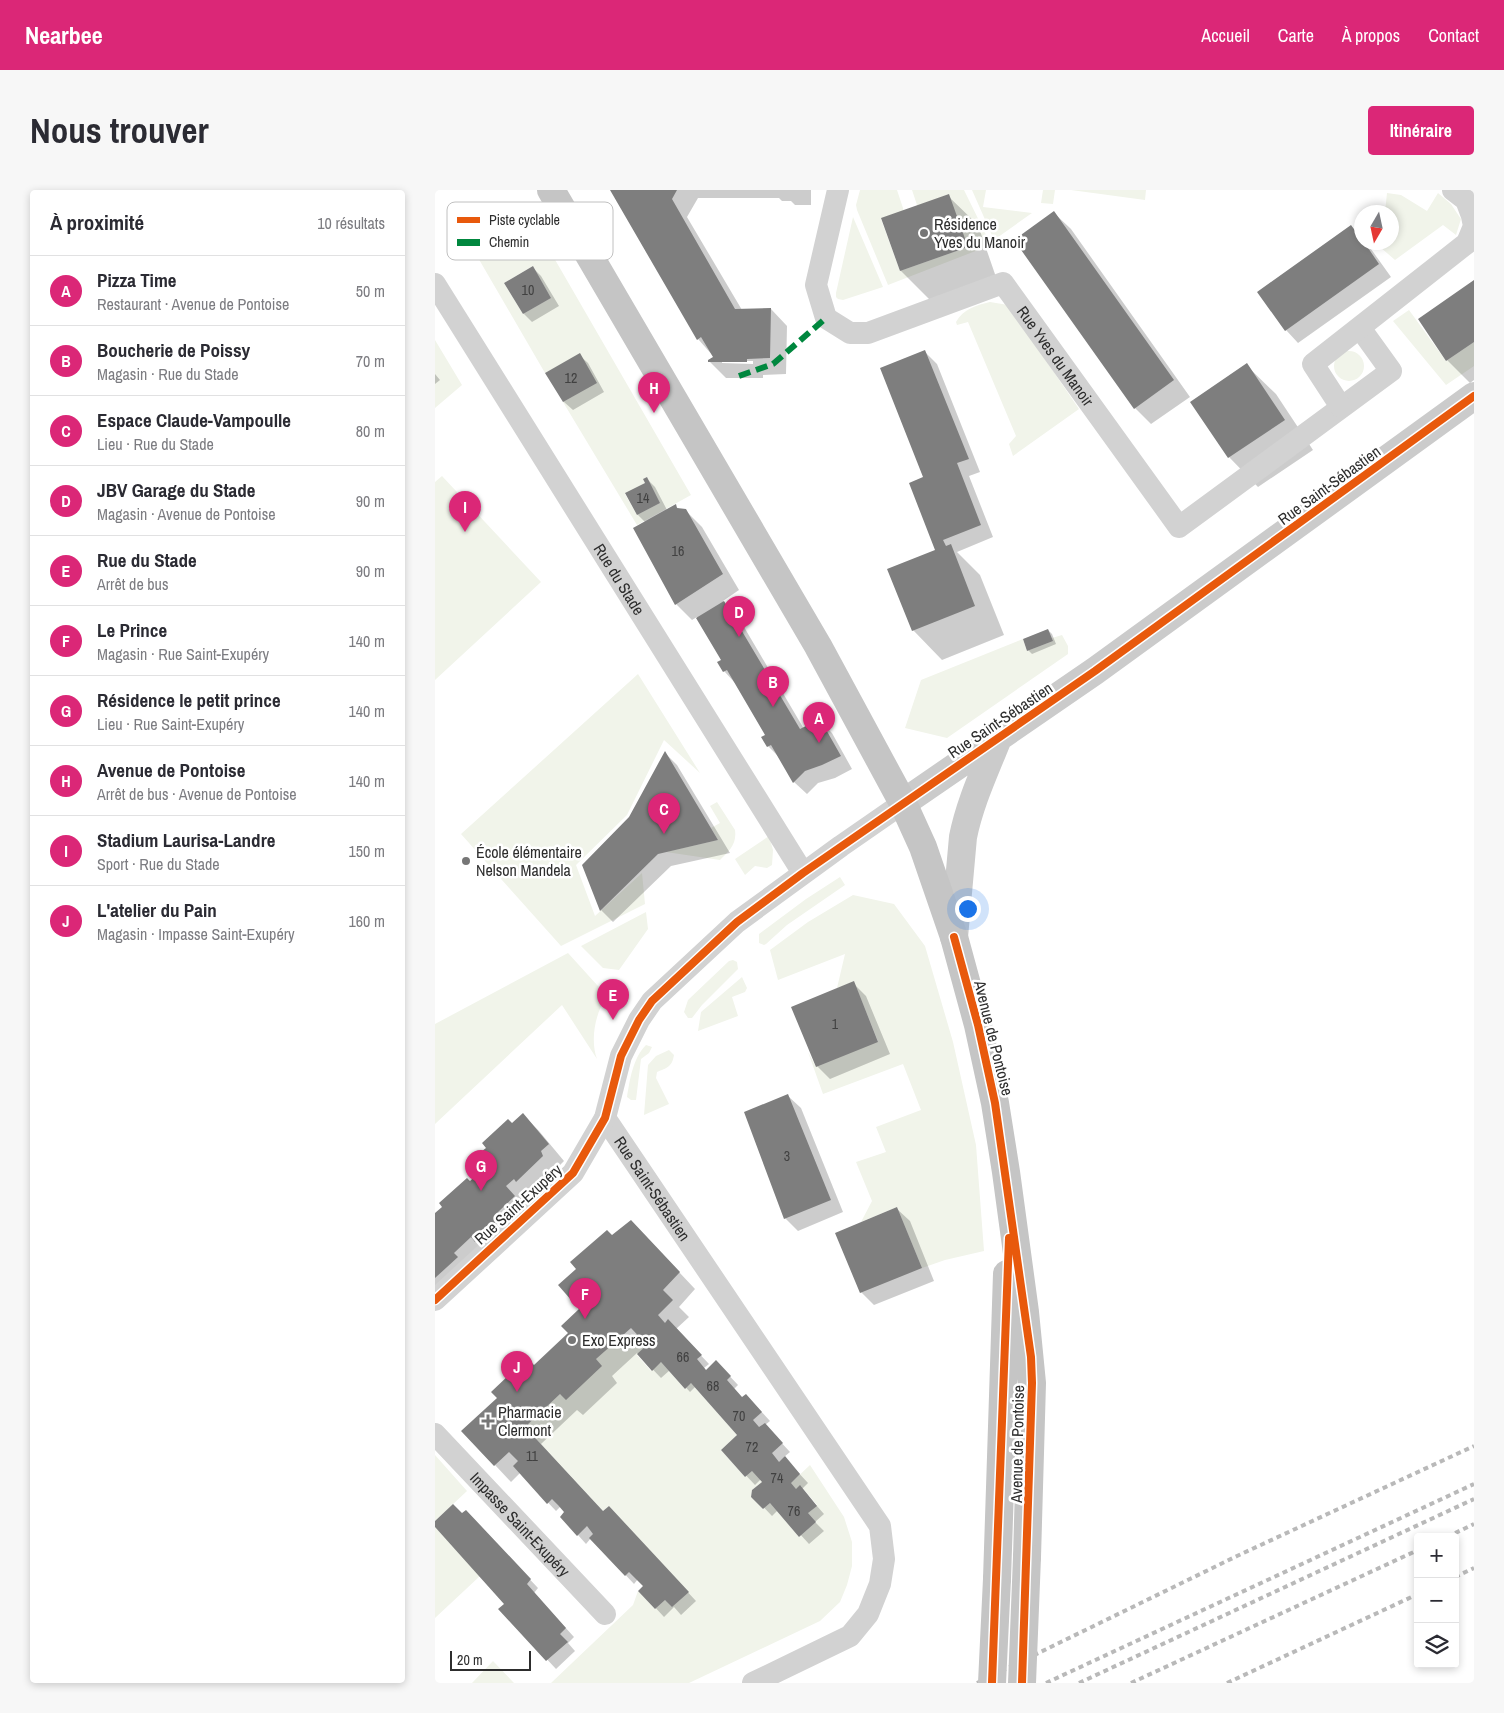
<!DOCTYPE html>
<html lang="fr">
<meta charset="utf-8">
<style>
body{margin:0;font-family:"Archivo Narrow",sans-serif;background:#f7f7f7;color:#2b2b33}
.controls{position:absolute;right:15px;bottom:15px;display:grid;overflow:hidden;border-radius:5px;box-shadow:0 2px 8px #0003}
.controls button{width:45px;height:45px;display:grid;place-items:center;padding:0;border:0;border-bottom:1px solid #e1e1e2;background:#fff;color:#2b2b33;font:25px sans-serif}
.compass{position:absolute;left:919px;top:15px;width:45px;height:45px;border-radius:50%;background:#fff;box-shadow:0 2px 8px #0003;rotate:189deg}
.scale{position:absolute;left:15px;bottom:12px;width:81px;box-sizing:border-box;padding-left:5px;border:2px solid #2d2d2d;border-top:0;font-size:14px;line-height:18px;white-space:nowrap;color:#2d2d2d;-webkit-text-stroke:4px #fff;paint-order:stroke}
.you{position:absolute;left:532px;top:718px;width:18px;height:18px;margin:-12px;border:4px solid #fff;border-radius:50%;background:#1a73e8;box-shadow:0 0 0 8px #1a73e833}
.badge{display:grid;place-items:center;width:32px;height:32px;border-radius:50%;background:#db2777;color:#fff;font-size:16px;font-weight:700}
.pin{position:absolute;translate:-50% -41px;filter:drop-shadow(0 1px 2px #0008)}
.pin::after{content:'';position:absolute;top:26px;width:18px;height:15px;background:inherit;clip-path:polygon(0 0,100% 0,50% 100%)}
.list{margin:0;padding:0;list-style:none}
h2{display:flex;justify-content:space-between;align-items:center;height:65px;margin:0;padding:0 20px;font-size:21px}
h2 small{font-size:16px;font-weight:400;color:#7c7c81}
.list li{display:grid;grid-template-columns:32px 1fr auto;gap:15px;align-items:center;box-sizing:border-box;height:70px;padding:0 20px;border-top:1px solid #e1e1e2}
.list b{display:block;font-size:19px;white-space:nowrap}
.list p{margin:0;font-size:16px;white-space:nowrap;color:#7c7c81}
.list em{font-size:16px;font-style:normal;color:#7c7c81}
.icon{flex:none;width:28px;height:28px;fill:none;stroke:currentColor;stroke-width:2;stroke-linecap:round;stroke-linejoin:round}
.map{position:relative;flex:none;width:1039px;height:1493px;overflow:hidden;border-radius:5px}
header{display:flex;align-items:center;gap:30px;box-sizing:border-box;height:70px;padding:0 25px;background:#db2777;color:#fff}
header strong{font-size:24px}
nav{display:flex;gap:28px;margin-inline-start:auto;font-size:18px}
.intro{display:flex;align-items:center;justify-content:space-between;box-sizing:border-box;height:120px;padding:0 30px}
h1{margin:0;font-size:35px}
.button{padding:12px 22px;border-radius:5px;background:#db2777;color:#fff;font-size:18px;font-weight:700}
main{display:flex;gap:30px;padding:0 30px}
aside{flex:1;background:#fff;border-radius:5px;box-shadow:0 2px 8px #0003}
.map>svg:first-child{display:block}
</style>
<header>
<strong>Nearbee</strong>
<nav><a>Accueil</a><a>Carte</a><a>À propos</a><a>Contact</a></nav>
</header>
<div class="intro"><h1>Nous trouver</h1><a class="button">Itinéraire</a></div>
<main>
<aside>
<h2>À proximité<small>10 résultats</small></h2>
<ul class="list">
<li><span class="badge">A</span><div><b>Pizza Time</b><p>Restaurant · Avenue de Pontoise</p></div><em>50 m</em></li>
<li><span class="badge">B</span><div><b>Boucherie de Poissy</b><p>Magasin · Rue du Stade</p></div><em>70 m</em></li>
<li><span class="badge">C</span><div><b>Espace Claude-Vampoulle</b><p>Lieu · Rue du Stade</p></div><em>80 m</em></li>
<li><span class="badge">D</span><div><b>JBV Garage du Stade</b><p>Magasin · Avenue de Pontoise</p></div><em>90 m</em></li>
<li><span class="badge">E</span><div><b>Rue du Stade</b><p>Arrêt de bus</p></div><em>90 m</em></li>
<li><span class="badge">F</span><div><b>Le Prince</b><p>Magasin · Rue Saint-Exupéry</p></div><em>140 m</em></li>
<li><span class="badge">G</span><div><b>Résidence le petit prince</b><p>Lieu · Rue Saint-Exupéry</p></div><em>140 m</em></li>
<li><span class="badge">H</span><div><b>Avenue de Pontoise</b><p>Arrêt de bus · Avenue de Pontoise</p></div><em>140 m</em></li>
<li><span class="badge">I</span><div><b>Stadium Laurisa-Landre</b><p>Sport · Rue du Stade</p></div><em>150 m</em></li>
<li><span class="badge">J</span><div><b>L'atelier du Pain</b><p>Magasin · Impasse Saint-Exupéry</p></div><em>160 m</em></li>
</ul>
</aside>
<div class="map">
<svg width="1039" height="1493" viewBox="0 0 1039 1493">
<rect width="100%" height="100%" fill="#fff"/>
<path fill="#f1f4ea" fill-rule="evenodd" d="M425,0h37l7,21 -23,8 19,52 68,-24 -51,-42 -5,-15h52l27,55 -103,40 -31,-75 -1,-5z
M537,0h14l-3,17 49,6 -38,27z
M608,0h12l-2,14 -12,-1z
M636,0h75l-1,10z
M952,3l14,2 26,16 11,-18 13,11 10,15 -5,16 -13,-10 -48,35 -15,-13 1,-4 10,-1v-30h-6z
M418,27l30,70 -40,13 -5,-1 -2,-2v-4z
M100,35l156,270 -54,30 -74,-123 33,-19 -16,-29 -35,19 -68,-117zM98,76l18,32 -28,16 -19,-31zM212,287l13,26 -23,12 -12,-21 20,-11 -2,-4z
M555,112l18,3 71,104 -66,47 -4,-12 7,-8 -48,-114 -11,3 -1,-3c7,-13 21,-17 34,-20z
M974,120l37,51 28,-19v24l-28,19 -53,-64z
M0,150l27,45 -27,23z
M899 176a15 15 0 1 1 30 0a15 15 0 1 1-30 0Z
M7,286l99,106 -106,98v-198z
M627,445l6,11v8l-121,84 -42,-10 16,-48 102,-41 4,12 26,-10 -1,-3z
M203,484l62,99 -36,-33 -37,75 -51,50 19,51 47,-43 3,31 -84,42 -100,-112z
M282,612l18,28c2,14 -6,21 -15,30l-54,-8 52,-12 -7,-12 9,-5 -10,-17z
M334,646l4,14 -1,15 -5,3 -12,-2 -10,9 -10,-16z
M405,687l5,8 -58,40 -21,19 -2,1 -5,-2v-9l47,-35z
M418,705l41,9 31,42 28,96 23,103 8,106 -39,9 -23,8 -25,-61 -36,15 11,-21 -16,-39 30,-10 -10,-25 45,-17 -18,-46 -80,30 -15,-42 8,15 62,-26 -24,-59 -17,6 8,-34 -67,26 -8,-30 38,-28z
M211,722l2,17 -29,41 -16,-2 -22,-22z
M133,763l39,43c-12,17 -17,44 -10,63l-35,-54 -127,119v-100z
M298,770l4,2 1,7 -36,36 -10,13h-4l-4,-6 4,-12 41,-39z
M307,787l5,11 -2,4 -13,5 6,19 -40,15 3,-19z
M211,855l6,2 -3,6 -8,6 -5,41h-5l-4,-3c3,-18 6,-39 19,-52z
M234,860l5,5c-2,12 -7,13 -17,17l-1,6 13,26 -25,11 4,-50 8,-9z
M201,1144l11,11 -10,10 14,16 10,-9 24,27 6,-6 46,52 -16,15 24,27 7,-6 10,11 -10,8 -1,7 12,12 7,-6 29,34 17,-15 -8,-9 9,-8 -16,-19 -5,3 -5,-6 19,-18 34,52 8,25v24l-5,19 -7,17 -20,19 -131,62h-138l82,-78 5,-14 17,18 10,-9 7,7 16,-15 -79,-86 -6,5 -78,-84 35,-33 6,5 35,-33 -5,-7 25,-23 6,6z
M0,1265l32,36 -32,30z
M0,1337l45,49 -45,42z
M58,1471l21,22h-42z"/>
<path fill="#0003" fill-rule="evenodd" d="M177,0h199v15h-16l-4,-4h-9l-3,-3h-81l-11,19 55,93 29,-1 16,17 -1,48 -23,1v3h-37l-16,-16 4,-5 -16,-18zM287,171h31v3l-31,-1z
M513,6l30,29 18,52 -66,23 -29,-29 -19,-52z
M619,23l17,16 119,168 -39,27 -16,-16z
M916,36l10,11v5h5l25,35 -93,66 -12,-13z
M98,78l8,8 18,30 -27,16 -8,-8z
M1039,91v99l-4,3 -23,-23 -27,-41z
M490,162l12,12 43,108 -11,4 24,61 -36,15 23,23 24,60 -62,25 -29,-30 24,-79 -12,-73z
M144,165l9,8 16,29 -31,18 -9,-8 -17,-29z
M811,175l30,29 37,56 -55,37 -29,-30z
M0,184l5,6 -5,4z
M212,289l8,8 12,23 8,-4 4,3 6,1 17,17 37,63 -16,11 14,14 67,114 16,-8 12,12 20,36 -17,9 -17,5 -11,11 -13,-12 -13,-23 -13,-13 -1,-11 -31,-51 -12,-13 -2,-11 -25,-43 -5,3 -16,-16 -31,-82 -7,-7 -11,-21 19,-10z
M613,440l4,4 4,10 -24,10 -4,-4z
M230,563l12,12 53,88 -59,13 -58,56 -12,-12 29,-92z
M418,793l13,13 24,58 -60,25 -13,-13z
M353,906l13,12 42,104 -45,19 -13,-13z
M88,925l16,16 25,30 -7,7 2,5 -26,25 -3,-3 -9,8 9,10 -95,90v-88l53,-49 24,-41z
M462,1019l13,12 24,60 -60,24 -13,-13z
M177,1047l35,1 48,51 -16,18 10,10 -13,12 33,35 -5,4 2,3 18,-1 14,15 -4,4 8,10 4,-4 24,26 -5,4 25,27 -6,5 24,26 -6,6 22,25 -9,8 9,9 -15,13 -31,-34 -6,6 -19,-20 10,-14 -2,-3 -6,6 -33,-35 17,-15 -43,-49 -6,6 -20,-22 -9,8 -24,-25 -25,23 5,7 -34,32 -6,-5 -36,34 62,68 14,4 79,85 -15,14 -7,-8 -10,10 -24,-26 5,-5 -7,-7 -4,5 -43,-46 -5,6 -8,-9 -17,-18 5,-5 -5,-6 -5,5 -36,-38 -9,9 -16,-17 39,-98 36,-34z
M27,1325l12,5 64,68 -4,5 40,44 -6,6 7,8 -19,18 -56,-60 6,-5 -71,-79v-2z"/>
<path fill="#7e7e7e" d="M175,0h67l-5,9 63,110 36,-1 -1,50 -23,1v3h-39v-2l5,-3 -12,-20 -4,3z
M514,4l19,53 -68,24 -19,-53z
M619,21l120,169 -40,29 -120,-169z
M916,35l10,14v3h3l15,22 -94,67 -28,-39z
M98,76l18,32 -28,16 -19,-31z
M1039,90v62l-28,19 -28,-42z
M490,160l44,109 -12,4 24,62 -38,15 3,6 5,-2 24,62 -63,25 -25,-62 48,-19 -26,-67 14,-6 -43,-109z
M145,163l17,30 -34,19 -18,-29z
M812,173l38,57 -57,38 -38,-56z
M212,287l13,26 -23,12 -12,-22 20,-10 -2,-4z
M241,314l1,4 9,1 37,65 -48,31 -42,-77z
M289,411l76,128 20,-10 21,37 -19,9 -17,6 -12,12 -22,-38 -4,2 -6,-10 4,-2 -38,-65 -4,2 -6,-10 4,-2 -25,-42z
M613,439l5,12 -26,10 -4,-12z
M230,561l53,89 -60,14 -58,57 -18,-46 47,-48z
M419,791l24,61 -62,25 -25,-60z
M353,904l43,106 -47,19 -40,-107z
M88,923l26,31 -8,7 2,5 -27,26 -2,-3 -8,7 9,10 -17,16 4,4 -27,26 -4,-5 -17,16 4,4 -23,21v-65l7,-6 -3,-4 28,-25 3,3 16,-15 -9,-11 9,-7 -4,-5 26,-24 4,4z
M462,1017l25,61 -62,25 -25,-60z
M196,1030l49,52 -17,18 10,10 -15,15 7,8 3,-4 34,36 -5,4 9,11 10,-10 15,16 -4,4 15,17 4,-3 16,18 -9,8 6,7 6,-4 18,20 -11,10 7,9 6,-6 15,18 -9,9 5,6 4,-4 17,21 -9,7 8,9 -17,15 -29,-34 -7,6 -12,-12 1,-7 10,-8 -10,-11 -7,6 -24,-27 16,-15 -46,-52 -6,6 -24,-27 -9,9 -15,-17 10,-9 -16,-17 -35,31 6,7 -36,34 -6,-6 -35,33 78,84 6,-5 80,86 -17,15 -7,-7 -10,9 -17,-18 5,-5 -14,-14 -4,4 -36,-38 4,-4 -6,-8 -10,10 -17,-19 4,-5 -6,-7 -6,-6 -5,5 -34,-38 5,-5 -9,-9 -15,14 -33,-35 36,-33 -6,-6 36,-34 7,7 34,-32 -7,-7 18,-17 -21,-24 18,-16 -6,-7 37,-32 5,5z
M18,1314l9,9 4,-3 65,69 -4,5 39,44 -6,6 8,8 -22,19 -48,-52 6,-5 -69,-77v-6z"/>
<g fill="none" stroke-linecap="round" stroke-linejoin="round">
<g stroke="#d2d2d2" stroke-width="22">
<path id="s1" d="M403,0l-22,95 10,33 24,15h18l135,-50 176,244 212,-156 -31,-43"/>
<path id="s2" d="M0,94l368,589"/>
<path d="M906,217l-28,-43 154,-121 7,-17 -2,-10 -6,-16 -13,-10"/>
<path id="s3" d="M170,928l275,408 4,33 -4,25 -12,30 -18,22 -97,47"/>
<path d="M0,1110l138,-127 32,-55 16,-62 18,-36 13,-19 85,-79 104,-76 62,-43"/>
<path id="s4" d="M0,1244l170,180"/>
</g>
<path stroke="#cbcbcb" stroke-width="28" d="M468,613l192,-132 379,-275
M519,747l9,-100c7,-35 22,-66 35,-99"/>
<path stroke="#c5c5c5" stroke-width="28" d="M116,0l267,456 85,157 20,44 31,90 24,88 17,78 11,69 19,140 7,71 -5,174
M562,1389l10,-305"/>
<path stroke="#b9b9b9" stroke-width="4" stroke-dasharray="5 4" stroke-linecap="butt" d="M1012,1347l27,-13
M1020,1387l19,-9
M542,1493l260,-127 237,-110
M611,1493l428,-199
M644,1493l395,-184
M696,1493l287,-133
M792,1493l191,-89"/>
<path stroke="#c5c5c5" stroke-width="28" d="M557,1493l5,-104
M587,1493l5,-126"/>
<path stroke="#00873e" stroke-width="6" stroke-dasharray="12 6" stroke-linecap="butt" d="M304,186l34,-12 53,-46"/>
<defs>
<path id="cycleway" d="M519,747l24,88 17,78 36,254 1,26 -10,300
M0,1110l138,-127 32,-55 16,-62 18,-36 13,-19 85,-79 66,-49 292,-202 379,-275
M557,1493l17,-445"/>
</defs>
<use href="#cycleway" stroke="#fff" stroke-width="11"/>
<use href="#cycleway" stroke="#e8590c" stroke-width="8"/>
</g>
<g fill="#767676" stroke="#fff" stroke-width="2">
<circle cx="489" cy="43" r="5"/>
<circle cx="31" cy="671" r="5"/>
<circle cx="137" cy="1150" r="5"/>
<path d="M50.5 1223.5h5v5h5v5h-5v5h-5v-5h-5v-5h5z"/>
</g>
<g text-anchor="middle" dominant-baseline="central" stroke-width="5" stroke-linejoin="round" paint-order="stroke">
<g font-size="14" fill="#414141">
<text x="93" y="100">10</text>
<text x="136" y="188">12</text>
<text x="208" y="308">14</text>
<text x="243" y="361">16</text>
<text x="400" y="834">1</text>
<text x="352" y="966">3</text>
<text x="248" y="1167">66</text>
<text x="278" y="1196">68</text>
<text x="304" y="1226">70</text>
<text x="317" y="1257">72</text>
<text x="97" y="1266">11</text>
<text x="342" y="1288">74</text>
<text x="359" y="1321">76</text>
</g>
<g font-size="16" fill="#2d2d2d" stroke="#fff" text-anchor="start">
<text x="499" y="34">Résidence<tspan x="499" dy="18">Yves du Manoir</tspan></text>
<text x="41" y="662">École élémentaire<tspan x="41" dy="18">Nelson Mandela</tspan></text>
<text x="147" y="1150">Exo Express</text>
<text x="63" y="1222">Pharmacie<tspan x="63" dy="18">Clermont</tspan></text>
</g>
<g font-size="16" fill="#2d2d2d" stroke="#fff">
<text stroke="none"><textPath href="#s1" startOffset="412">Rue Yves du Manoir</textPath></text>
<text transform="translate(894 295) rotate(-36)">Rue Saint-Sébastien</text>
<text stroke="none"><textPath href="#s2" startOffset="348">Rue du Stade</textPath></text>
<text transform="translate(565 530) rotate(-34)">Rue Saint-Sébastien</text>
<text transform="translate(559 848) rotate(76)">Avenue de Pontoise</text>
<text stroke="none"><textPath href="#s3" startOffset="85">Rue Saint-Sébastien</textPath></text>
<text transform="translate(83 1014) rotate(-42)">Rue Saint-Exupéry</text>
<text transform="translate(582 1254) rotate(-89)">Avenue de Pontoise</text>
<text stroke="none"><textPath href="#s4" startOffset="124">Impasse Saint-Exupéry</textPath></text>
</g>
</g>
<rect x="12" y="12" width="166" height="58" rx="8" fill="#fff" stroke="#c0c0c0" stroke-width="1"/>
<rect x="22" y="27" width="23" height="6" fill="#e8590c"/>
<rect x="22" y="49" width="23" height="7" fill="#00873e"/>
<g font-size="14" fill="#2d2d2d">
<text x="54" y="35">Piste cyclable</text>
<text x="54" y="57">Chemin</text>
</g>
</svg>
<div class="controls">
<button>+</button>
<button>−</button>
<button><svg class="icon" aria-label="layers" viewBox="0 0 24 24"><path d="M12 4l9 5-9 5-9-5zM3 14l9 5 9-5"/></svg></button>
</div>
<svg class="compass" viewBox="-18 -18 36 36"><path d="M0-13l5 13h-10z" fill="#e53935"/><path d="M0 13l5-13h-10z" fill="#7c7c81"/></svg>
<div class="scale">20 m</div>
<div class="you"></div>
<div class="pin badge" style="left:384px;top:553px">A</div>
<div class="pin badge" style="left:338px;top:517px">B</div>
<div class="pin badge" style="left:229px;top:644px">C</div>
<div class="pin badge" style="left:304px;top:447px">D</div>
<div class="pin badge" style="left:178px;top:830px">E</div>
<div class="pin badge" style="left:150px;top:1129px">F</div>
<div class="pin badge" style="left:46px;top:1001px">G</div>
<div class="pin badge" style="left:219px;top:223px">H</div>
<div class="pin badge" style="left:30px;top:342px">I</div>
<div class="pin badge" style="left:82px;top:1202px">J</div>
</div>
</main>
